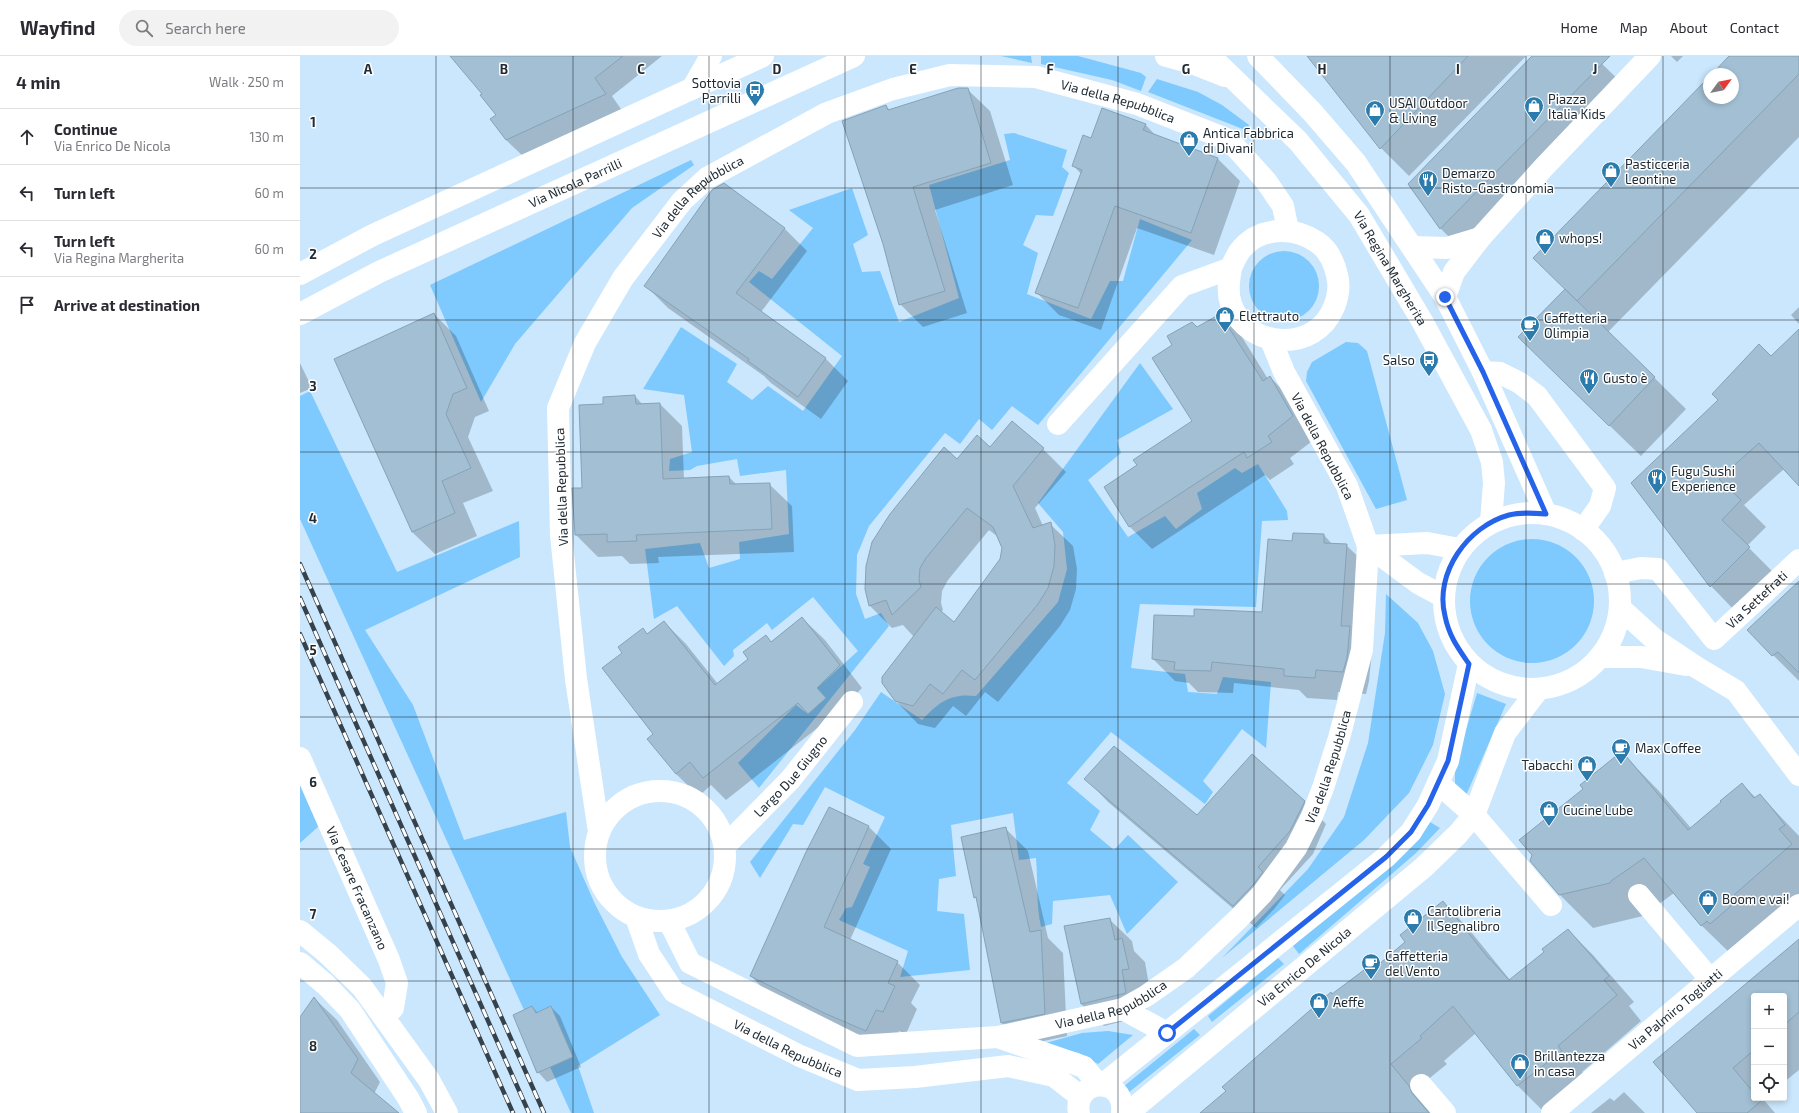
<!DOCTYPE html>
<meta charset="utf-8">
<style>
body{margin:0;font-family:"Exo 2",sans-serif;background:#f2f2f3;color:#2b2b33}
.controls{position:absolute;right:12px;bottom:12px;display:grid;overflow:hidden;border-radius:4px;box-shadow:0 2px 6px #0003}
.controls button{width:36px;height:36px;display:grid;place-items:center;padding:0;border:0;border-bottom:1px solid #e1e1e2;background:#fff;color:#2b2b33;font:20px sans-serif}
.compass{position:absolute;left:1403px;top:12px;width:36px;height:36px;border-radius:50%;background:#fff;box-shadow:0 2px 6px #0003;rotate:57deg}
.stop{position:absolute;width:12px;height:12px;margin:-9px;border:3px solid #2563eb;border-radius:50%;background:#fff}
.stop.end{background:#2563eb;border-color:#fff;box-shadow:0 1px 4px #0008}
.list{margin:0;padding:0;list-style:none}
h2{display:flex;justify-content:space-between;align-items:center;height:52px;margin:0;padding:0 16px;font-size:17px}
h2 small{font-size:13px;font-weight:400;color:#7c7c81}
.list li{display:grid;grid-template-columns:26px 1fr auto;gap:12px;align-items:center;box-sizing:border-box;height:56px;padding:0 16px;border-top:1px solid #e1e1e2}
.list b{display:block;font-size:15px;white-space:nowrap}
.list p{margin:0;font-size:13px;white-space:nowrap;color:#7c7c81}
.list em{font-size:13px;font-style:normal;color:#7c7c81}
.icon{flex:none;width:22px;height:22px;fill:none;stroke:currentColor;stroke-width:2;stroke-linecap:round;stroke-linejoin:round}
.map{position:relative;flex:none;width:1499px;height:1057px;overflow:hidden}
header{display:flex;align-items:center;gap:24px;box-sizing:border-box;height:56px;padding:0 20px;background:#fff;border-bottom:1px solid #e1e1e2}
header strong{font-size:19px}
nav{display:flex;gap:22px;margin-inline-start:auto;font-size:14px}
.search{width:280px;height:36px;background:#f2f2f3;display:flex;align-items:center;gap:10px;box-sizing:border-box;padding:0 14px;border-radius:22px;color:#7c7c81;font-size:15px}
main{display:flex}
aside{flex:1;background:#fff}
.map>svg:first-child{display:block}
</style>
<header>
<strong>Wayfind</strong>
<div class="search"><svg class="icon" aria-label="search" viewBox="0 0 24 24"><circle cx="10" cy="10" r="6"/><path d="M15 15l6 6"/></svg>Search here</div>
<nav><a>Home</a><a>Map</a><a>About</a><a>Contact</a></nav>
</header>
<main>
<aside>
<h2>4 min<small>Walk · 250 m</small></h2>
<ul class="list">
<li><svg class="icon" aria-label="ahead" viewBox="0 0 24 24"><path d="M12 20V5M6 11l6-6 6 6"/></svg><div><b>Continue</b><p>Via Enrico De Nicola</p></div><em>130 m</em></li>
<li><svg class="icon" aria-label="left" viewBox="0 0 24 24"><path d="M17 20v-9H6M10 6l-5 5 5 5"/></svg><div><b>Turn left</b></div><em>60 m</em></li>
<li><svg class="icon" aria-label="left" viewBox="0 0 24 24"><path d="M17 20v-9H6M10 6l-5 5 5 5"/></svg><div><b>Turn left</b><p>Via Regina Margherita</p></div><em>60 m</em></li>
<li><svg class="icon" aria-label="arrive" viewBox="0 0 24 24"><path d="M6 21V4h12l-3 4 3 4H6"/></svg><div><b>Arrive at destination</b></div></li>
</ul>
</aside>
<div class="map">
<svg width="1499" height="1057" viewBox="0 0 1499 1057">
<rect width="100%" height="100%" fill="#cae7fd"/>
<path fill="#7ec9fd" d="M701,0h30l1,7z
M741,0h37l63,17 5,4 -5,14 -29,-11 -71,-16z
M857,23l41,13 24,13 27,20 -1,6 -100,-39z
M714,77l53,17 -5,17 7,6 -16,43 -17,-1 -13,30 15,8 -11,41 64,25 19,-38h13l17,-62 52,21 -154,185 -26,-19 -20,24 -13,-11 -19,25 -15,-11 -76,93 -12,29 -1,39 9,25 16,-6 8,13 -130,162 -21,-25 58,-58 12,9 17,-16 -8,-10 41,-37 -45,-54 -41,33 -5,-7 -34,27 1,6 -10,10 -47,-60 -23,13 -9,-70 55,-6 9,25 31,-9 -1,-17 50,-8 -3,-64 -46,6 -3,-17 -40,7 -7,4 -21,1 1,-12 22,-7 -8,-57 -41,-6 38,-62 56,37 -10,18 25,18 16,-14 35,25 39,-55 -93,-74 10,-11 13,8 41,-51 -24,-18 63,-22 16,47 -15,9 9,28 18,-1 19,51 60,-24 -30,-113 81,-25 -6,-26z
M391,104l3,5 -62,43 -117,136 -34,58 -51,-117z
M949 230a35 35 0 1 1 70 0a35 35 0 1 1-70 0Z
M1046,286l12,1 9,8 40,149 -31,9 -70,-128 1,-9 5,-10z
M840,307l33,46 -56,31 4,13 -33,27 40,57 37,-21 11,13 26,-20 -5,-16 38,-25 7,5 16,-9 29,47 1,9 -26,1 -6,86 -116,-3 -9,64 54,6 3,18 29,2 6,-17 48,5 -5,66 -24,-19 -39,52 10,11 -8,12 -94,-72 -44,51 33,28 -10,19 24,20 14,-15 50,47 -51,52 -17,-39 -57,6 -1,23 -11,3c-5,-23 -3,-45 -5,-69l-17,2 -6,-47 -62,12 5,51 -17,3 -2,32 27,3 6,56 -70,7 8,-26 -69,-31 7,-12 6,-1 18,-40 -7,-3 22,-47 -60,-30 -22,38 -10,-1 -33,54 -10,-16 105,-132 26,-38 41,28c17,-18 28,-27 54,-24l82,-94 9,-33 -4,-37 -25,-29z
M10,335l87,181 122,-51 1,36 -155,73 48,75 51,135 102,-28 4,35 24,55 28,55 38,58 -82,51 16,47h-23l-271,-594v-123z
M1170 545a62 62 0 1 1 124 0a62 62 0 1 1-124 0Z
M1086,538l32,29 15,28 12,43 -12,51 -24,48 -45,47 -142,118 86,-89 36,-52 24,-74 17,-110z
M1177,637l29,11 -42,96 -9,-13v-20z
M0,727l19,43 -19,17z
M1130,766l10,6 -24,25 -117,101 -6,-8 118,-102z
M978,902l6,6 -72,58 -4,-6z
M894,973l6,6 -72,58 -5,-6z
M808,975l25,4 -35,29 -19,-11 -37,-9 40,-11z"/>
<path fill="#0003" fill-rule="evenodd" d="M151,0h211l-50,40 11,16 -99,45 -18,-17 -9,-25 -13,-21z
M1009,0h217l-117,120 -28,-28z
M1233,0h61l36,35 -161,166 -28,-28 -32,-45z
M1371,0h12l-6,6z
M1430,0h69v81l-191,195 78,77 -45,47 -90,-87 15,-80 143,-211v20h24v-24h-20z
M667,33l23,22 23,74 -78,25 32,103 -44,14 -23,-23 -14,-198 4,4z
M845,68l12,13 61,22 22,22 -26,74 -77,-27 -36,102 -42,-15 -23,-23 45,-118 -8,-9 19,-26z
M424,128l61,45 22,22 -46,61 64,46 23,23 -27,38 -50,-36 -7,-7 -96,-68 -22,-22z
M1499,251v17l-8,-9z
M134,258l22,22 33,75 -14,6 -7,20 25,54 -30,12 14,33 -42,18 -23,-22 -77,-173z
M920,259l22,22 26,42 2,-2 22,23 23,39 -25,19 4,6 -24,16 -5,-5 -113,74 -23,-23 9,-61 56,-43 4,-93z
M1499,274v155l-15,-16 -40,36 22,22 -19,19 28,28 -39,38 -25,-26 -78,-103 138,-125z
M0,307l12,25 -12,5z
M335,340l8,9 17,-1 22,22 2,53 45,-2 8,8 32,-1 23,22 2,46 -136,5 1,6 -29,1 -8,-8 -24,1 -22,-22 7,-46 21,-84z
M712,366l31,27 23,23 -31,36 8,18 7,-2 23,22 4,23 -1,20 -6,21 -10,16 -62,76 -13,-10 -19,24 -13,-10 -18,22 -17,-4 -22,-23 18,-64 -11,-12 -11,3 -22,-22 -4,-17 91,-129 33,-12zM689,474l8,6 6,12 -2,11 -47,65 -13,-12 2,-2 -2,-7 1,-12 6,-11z
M1024,479l9,10h13l23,22 3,83 -3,31 -3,13 -28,-2 -1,8 -30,-2 -8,-8 -65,-7 -1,10 -35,-1 -9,-9 -14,-2 -22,-22 42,-42 68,-4 30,-71z
M1499,527v98l-26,-26z
M502,562l23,22 37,48 -23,23 -113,89 -15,-15 -12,11 -23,-22 -22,-40 -31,-81 20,-23 4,4 17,-12 22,22 32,40 32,-25 16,-22 5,5z
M1326,701l33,34 32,37 51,-44 14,14 4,-3 39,41v65l-64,57 -34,-33 -27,-32 -31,23 -50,12 -33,-33 60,-133z
M786,723l111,37 107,-15 22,23 -13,30 -33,36 5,5 -10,13 -19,20 -148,-126z
M529,752l40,19 22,22 -41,91 47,22 23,23 -9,18 6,6 -11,25 -7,-3 -10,22 -116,-54 -22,-23z
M706,773l22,22 20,87 15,15 4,83 -42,9 -23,-22 -25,-124 -2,-2z
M1143,846l25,26 42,52 35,-28 23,-22 25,25 41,47 -5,4 12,15 -59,51 4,5 -43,34 -25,-25 -42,-53 -32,28 3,3 -32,26 19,23h-232l130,-118 40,-23 35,-30z
M809,863l23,22 2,10 11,11 5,29 -6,2 4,22 -44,11 -23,-22z
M1499,884v130l-15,12v-86h-30v102h11l-2,1 12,14h-77l-43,-51z
M14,942l23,22 43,62 -6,12 2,19h-76v-94z
M232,951l6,6 13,-6 9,9 21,51 -34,15 -9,-10z
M1324,1036l21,21h-54l19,-15 4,3z"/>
<path fill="#a2bfd4" stroke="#86a2b6" d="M150,0h173l-28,22 11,16 -100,46 -16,-21 6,-4 -16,-20 2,-1z
M1007,0h161l-88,93z
M1232,0h78l-170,173 -32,-45z
M1429,0h70v18l-222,227 -44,-43 176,-181v21h24v-24h-21z
M658,32h10l23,75 -78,24 32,104 -46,14 -16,-61 -41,-123 44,-16 2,5z
M802,52l44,16 -3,6 75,28 -27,75 -76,-27 -37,102 -43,-15 47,-123 -10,-4 11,-31 8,3z
M424,127l61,45 -49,65 90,65 -28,39 -50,-36 1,-2 -105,-73 68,-96z
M1265,233l90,88 -46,49 -91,-89z
M134,257l33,75 -14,6 -7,20 25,54 -29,13 13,32 -43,19 -78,-173z
M920,258l43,67 7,-5 23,40 -25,20 4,6 -25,16 -3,-6 -115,75 -25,-40 33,-22 -4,-5 59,-39 -40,-63 20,-13 -5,-9 25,-14 5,5z
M1499,273v157l-40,-43 -40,36 22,21 -19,20 28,27 -40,40 -79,-104 87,-83 -6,-6 47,-50 12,12z
M335,339l1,9 24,-1 3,76 66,-3 1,8 40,-1 2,46 -136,6 1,6 -30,1v-8l-32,1 -3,-47h10l-3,-83 24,-1v-7z
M712,365l32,27 -31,38 20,42 18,-6 4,23 -1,21 -6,22 -10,16 -63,76 -13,-10 -19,24 -13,-10 -17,22 -18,-5 -13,-18v-6l54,-70 18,15 46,-63 2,-11 -9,-21 -26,-19 -41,50 -6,10 -1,12 2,7 -29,28 -6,-15 -17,6 -4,-17 1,-23 6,-24 18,-28 54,-67 13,12 20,-24 13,12z
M993,477l31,1v9l23,1 -6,82h9l-3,32 -4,14 -27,-2 -1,8 -31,-2v-7l-72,-7 -1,9 -37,-1 1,-8 -23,-3 2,-44 40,1v-7l68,3 6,-73 24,2z
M1499,525v92l-21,-21 -6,4 -25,-26z
M502,561l38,48 -23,23 9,10 -18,16 -10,-11 -95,75 -13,-16 -14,12 -29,-35 6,-5 -51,-66 20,-15 -4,-6 25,-19 4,6 17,-13 51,64 33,-26 -5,-7 23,-17 5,7z
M814,690l83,69 55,-61 53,47 -15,30 -32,36 5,5 -11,14 -19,20 -149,-127z
M1316,700l4,5 6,-5 62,74 33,-28 -1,-1 22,-18 12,15 6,-4 11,13 14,18 -6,4 13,15 -58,51 4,5 -28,24 -3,-3 -6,5 -57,-68 -33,23 -1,2 -51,12 -29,-34 2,-6 -13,-15 64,-51 -3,-4z
M529,751l40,19 -45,101 74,34 -10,22 7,3 -12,26 -7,-2 -10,21 -42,-18 -74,-37 56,-124z
M706,771l24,105 11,-2 4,84 -44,9 -25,-126 -2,1 -13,-61z
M1143,845l46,58h1l19,21 35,-28 -2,-3 26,-20 41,47 -5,4 13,15 -59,51 4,5 -45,35 -64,-80 -33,30 2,2 -31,26 18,22 3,7 17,20h-229l26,-22 -4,-4 109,-95 1,2 36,-27 3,4 34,-29 -5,-7z
M810,862l5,22 7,-2 7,31 -7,1 4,23 -45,11 -17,-78z
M1499,883v73l-15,13v-29h-30v54l-21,18 21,25v5h4l3,3 -14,12h-50l-44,-51z
M14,941l44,62 -7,14 48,40h-99v-96z
M232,950l4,7 15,-7 22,51 -36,16 -24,-58z"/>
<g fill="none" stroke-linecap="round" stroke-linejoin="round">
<g stroke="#fff" stroke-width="22">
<path d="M866,0l26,7 33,13"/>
<path id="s1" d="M910,0l88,85 61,74 63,106 59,109 11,32 2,21 -3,39"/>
<path d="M958,0l55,57 43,50 89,134 38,75 63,142"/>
<path d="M392,33l19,-33"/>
<path d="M1112,191l35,1 33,-10"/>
<path d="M1145,241l9,-25 26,-34 65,-72 105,-110"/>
<path d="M1183,316l17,1 20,10 17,13 68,92 -5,18 -17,24"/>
<path d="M758,368l124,-138 49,-18c2,-5 5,-11 8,-16 19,-26 54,-26 78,-10 12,8 17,20 20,33 3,11 1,22 -3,32 -18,46 -87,43 -103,-3 -4,-12 -2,-24 0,-36"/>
<circle cx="1232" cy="545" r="88"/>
<path d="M1068,490l59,-3 33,6"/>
<path d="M1068,490l50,37 26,14"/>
<path id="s2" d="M1315,517l26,-5 17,1 56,70 85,-79"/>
<path d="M1320,552l34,31 42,28 40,24 63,84"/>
<path d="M1300,601h41l45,8"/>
<path id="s3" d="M0,702l89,202 8,23 -4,25 -9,9"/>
<path d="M1138,727l36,32 77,90"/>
<circle cx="360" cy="800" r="65"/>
<path id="s4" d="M299,776l-23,-153 -15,-144 -3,-127 27,-65 38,-65 59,-77 25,-23 120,-65 66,-24 57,-14 86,2 101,27 92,36 37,41 17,25 5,24"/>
<path id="s5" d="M425,790l65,-66 62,-78"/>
<path d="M1339,839l71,84"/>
<path id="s6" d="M336,861l13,37 25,38 126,64 58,24 57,-3 93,-11 46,10 27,21"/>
<path id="s7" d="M369,865l21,42 167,83 141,-9 125,-28 23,-13 40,-28 53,-50 23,-24 34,-46 16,-32 11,-28 16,-50 23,-88 6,-104 -21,-60 -63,-114 -13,-32"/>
<path d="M0,875l28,23 34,33 67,93 18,33"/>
<path d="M0,907l26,22 24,25 58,88 8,15"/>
<path d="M823,953l44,24"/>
<path d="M698,981l86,30 15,18"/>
<path d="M802,1029l284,-228 25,-25 17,-27 20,-44 21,-97"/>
<path d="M1121,1029l24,28"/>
<path d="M779,1057c-7,-34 47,-39 43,0"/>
<path id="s8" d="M828,1057l296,-246 34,-33 16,-19 31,-82 33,-43"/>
<path id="s9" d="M1252,1057l247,-208"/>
</g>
<g stroke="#fff" stroke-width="22">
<path d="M0,218l73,-39 390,-179"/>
<path id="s10" d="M0,258l79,-42 475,-216"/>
</g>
<defs>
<path id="rail" d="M0,508l244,549
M0,542l229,515
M0,578l213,479"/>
</defs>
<use href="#rail" stroke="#35424c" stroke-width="4.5"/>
<use href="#rail" stroke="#fff" stroke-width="3" stroke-dasharray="9" stroke-linecap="butt"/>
</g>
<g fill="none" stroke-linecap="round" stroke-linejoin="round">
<path stroke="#2563eb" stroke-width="5" d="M867,977l219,-176 25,-25 17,-27 20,-44 21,-97c-11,-16 -20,-28 -24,-48 -11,-43 23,-90 64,-101 12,-3 24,-2 37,-1l-63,-142 -38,-75"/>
</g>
<path fill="none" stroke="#202b33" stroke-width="1" stroke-opacity="0.55" d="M136,0v1057M273,0v1057M409,0v1057M545,0v1057M681,0v1057M818,0v1057M954,0v1057M1090,0v1057M1226,0v1057M1363,0v1057M0,132h1499M0,264h1499M0,396h1499M0,528h1499M0,661h1499M0,793h1499M0,925h1499"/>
<defs>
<symbol id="bus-pin" viewBox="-11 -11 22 30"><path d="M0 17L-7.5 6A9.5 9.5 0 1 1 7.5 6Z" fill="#2b7bad" stroke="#fff"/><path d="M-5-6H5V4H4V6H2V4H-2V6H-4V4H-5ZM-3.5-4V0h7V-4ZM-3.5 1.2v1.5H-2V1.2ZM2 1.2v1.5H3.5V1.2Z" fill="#fff"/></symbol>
<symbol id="shop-pin" viewBox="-11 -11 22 30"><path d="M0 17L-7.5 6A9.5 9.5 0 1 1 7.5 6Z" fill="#2b7bad" stroke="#fff"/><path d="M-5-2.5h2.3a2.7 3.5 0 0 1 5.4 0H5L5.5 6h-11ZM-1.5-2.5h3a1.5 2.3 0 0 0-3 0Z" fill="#fff"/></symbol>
<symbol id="restaurant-pin" viewBox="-11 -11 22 30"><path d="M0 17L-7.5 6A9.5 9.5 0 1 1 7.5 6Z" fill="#2b7bad" stroke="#fff"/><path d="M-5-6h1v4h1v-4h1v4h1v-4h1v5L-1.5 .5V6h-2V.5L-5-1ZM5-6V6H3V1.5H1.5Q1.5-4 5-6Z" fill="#fff"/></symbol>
<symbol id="cafe-pin" viewBox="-11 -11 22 30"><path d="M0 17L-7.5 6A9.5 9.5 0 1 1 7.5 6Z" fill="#2b7bad" stroke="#fff"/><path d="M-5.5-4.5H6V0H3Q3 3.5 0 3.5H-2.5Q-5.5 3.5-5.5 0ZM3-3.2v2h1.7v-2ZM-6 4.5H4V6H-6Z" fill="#fff"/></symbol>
</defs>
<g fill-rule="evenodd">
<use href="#bus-pin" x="444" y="23" width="22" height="30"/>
<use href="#shop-pin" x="1223" y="39" width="22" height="30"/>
<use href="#shop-pin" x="1064" y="43" width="22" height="30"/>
<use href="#shop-pin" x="878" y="73" width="22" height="30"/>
<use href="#shop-pin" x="1300" y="104" width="22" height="30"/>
<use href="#restaurant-pin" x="1117" y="113" width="22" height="30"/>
<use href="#shop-pin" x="1234" y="171" width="22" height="30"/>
<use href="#shop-pin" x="914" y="249" width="22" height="30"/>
<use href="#cafe-pin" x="1219" y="258" width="22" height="30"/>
<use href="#bus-pin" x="1118" y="293" width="22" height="30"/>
<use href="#restaurant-pin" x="1278" y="311" width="22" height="30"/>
<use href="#restaurant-pin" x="1346" y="411" width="22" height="30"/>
<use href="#cafe-pin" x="1310" y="681" width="22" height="30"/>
<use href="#shop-pin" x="1276" y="698" width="22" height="30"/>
<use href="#shop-pin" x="1238" y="743" width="22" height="30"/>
<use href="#shop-pin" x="1397" y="832" width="22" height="30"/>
<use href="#shop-pin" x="1102" y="851" width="22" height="30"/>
<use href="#cafe-pin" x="1060" y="896" width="22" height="30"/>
<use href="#shop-pin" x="1008" y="935" width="22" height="30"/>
<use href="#shop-pin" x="1209" y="996" width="22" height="30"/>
</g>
<g text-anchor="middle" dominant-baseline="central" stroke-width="3" stroke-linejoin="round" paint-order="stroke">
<g font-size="13" fill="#202b33" stroke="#fff" text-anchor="start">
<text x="441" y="27" text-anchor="end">Sottovia<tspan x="441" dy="15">Parrilli</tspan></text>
<text x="1248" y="43">Piazza<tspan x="1248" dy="15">Italia Kids</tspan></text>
<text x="1089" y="47">USAI Outdoor<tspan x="1089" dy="15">&amp; Living</tspan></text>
<text x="903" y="77">Antica Fabbrica<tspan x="903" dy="15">di Divani</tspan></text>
<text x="1325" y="108">Pasticceria<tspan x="1325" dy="15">Leontine</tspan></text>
<text x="1142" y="117">Demarzo<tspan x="1142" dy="15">Risto-Gastronomia</tspan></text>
<text x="1259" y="182">whops!</text>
<text x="939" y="260">Elettrauto</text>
<text x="1244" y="262">Caffetteria<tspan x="1244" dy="15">Olimpia</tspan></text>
<text x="1115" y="304" text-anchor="end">Salso</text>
<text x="1303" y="322">Gusto è</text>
<text x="1371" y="415">Fugu Sushi<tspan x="1371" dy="15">Experience</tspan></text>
<text x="1335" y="692">Max Coffee</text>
<text x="1273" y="709" text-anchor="end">Tabacchi</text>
<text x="1263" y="754">Cucine Lube</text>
<text x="1422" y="843">Boom e vai!</text>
<text x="1127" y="855">Cartolibreria<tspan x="1127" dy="15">Il Segnalibro</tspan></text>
<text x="1085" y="900">Caffetteria<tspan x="1085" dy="15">del Vento</tspan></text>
<text x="1033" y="946">Aeffe</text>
<text x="1234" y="1000">Brillantezza<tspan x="1234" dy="15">in casa</tspan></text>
</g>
<g font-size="13" fill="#202b33" stroke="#fff">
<text stroke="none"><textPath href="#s4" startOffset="1140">Via della Repubblica</textPath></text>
<text stroke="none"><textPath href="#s10" startOffset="305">Via Nicola Parrilli</textPath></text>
<text stroke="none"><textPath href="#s4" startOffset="684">Via della Repubblica</textPath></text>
<text stroke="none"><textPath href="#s1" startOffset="280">Via Regina Margherita</textPath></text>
<text transform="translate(1023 390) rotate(62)">Via della Repubblica</text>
<text transform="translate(261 431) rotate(-92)">Via della Repubblica</text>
<text stroke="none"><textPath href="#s2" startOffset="191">Via Settefrati</textPath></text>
<text stroke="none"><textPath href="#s7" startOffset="829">Via della Repubblica</textPath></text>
<text stroke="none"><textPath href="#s5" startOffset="96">Largo Due Giugno</textPath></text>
<text stroke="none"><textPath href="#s3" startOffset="142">Via Cesare Fracanzano</textPath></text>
<text stroke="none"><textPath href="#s8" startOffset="229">Via Enrico De Nicola</textPath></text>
<text stroke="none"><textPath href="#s7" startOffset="493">Via della Repubblica</textPath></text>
<text stroke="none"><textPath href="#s9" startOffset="161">Via Palmiro Togliatti</textPath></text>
<text stroke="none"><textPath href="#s6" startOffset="212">Via della Repubblica</textPath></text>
</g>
</g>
<g font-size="13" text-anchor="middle" font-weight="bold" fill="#202b33" stroke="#fff" stroke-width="3" stroke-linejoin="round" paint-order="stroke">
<text x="68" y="18">A</text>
<text x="204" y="18">B</text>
<text x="341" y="18">C</text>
<text x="477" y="18">D</text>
<text x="613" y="18">E</text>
<text x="750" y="18">F</text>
<text x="886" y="18">G</text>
<text x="1022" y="18">H</text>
<text x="1158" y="18">I</text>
<text x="1295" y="18">J</text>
<text x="13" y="71">1</text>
<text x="13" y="203">2</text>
<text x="13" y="335">3</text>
<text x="13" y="467">4</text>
<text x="13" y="599">5</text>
<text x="13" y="731">6</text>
<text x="13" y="863">7</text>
<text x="13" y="995">8</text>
</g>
</svg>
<div class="controls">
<button>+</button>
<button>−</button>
<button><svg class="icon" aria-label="locate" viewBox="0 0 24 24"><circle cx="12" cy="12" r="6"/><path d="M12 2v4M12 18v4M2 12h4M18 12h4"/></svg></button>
</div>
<svg class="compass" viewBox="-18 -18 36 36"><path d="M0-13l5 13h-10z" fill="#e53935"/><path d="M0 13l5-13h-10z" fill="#7c7c81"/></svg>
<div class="stop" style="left:867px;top:977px"></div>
<div class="stop end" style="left:1145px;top:241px"></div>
</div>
</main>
